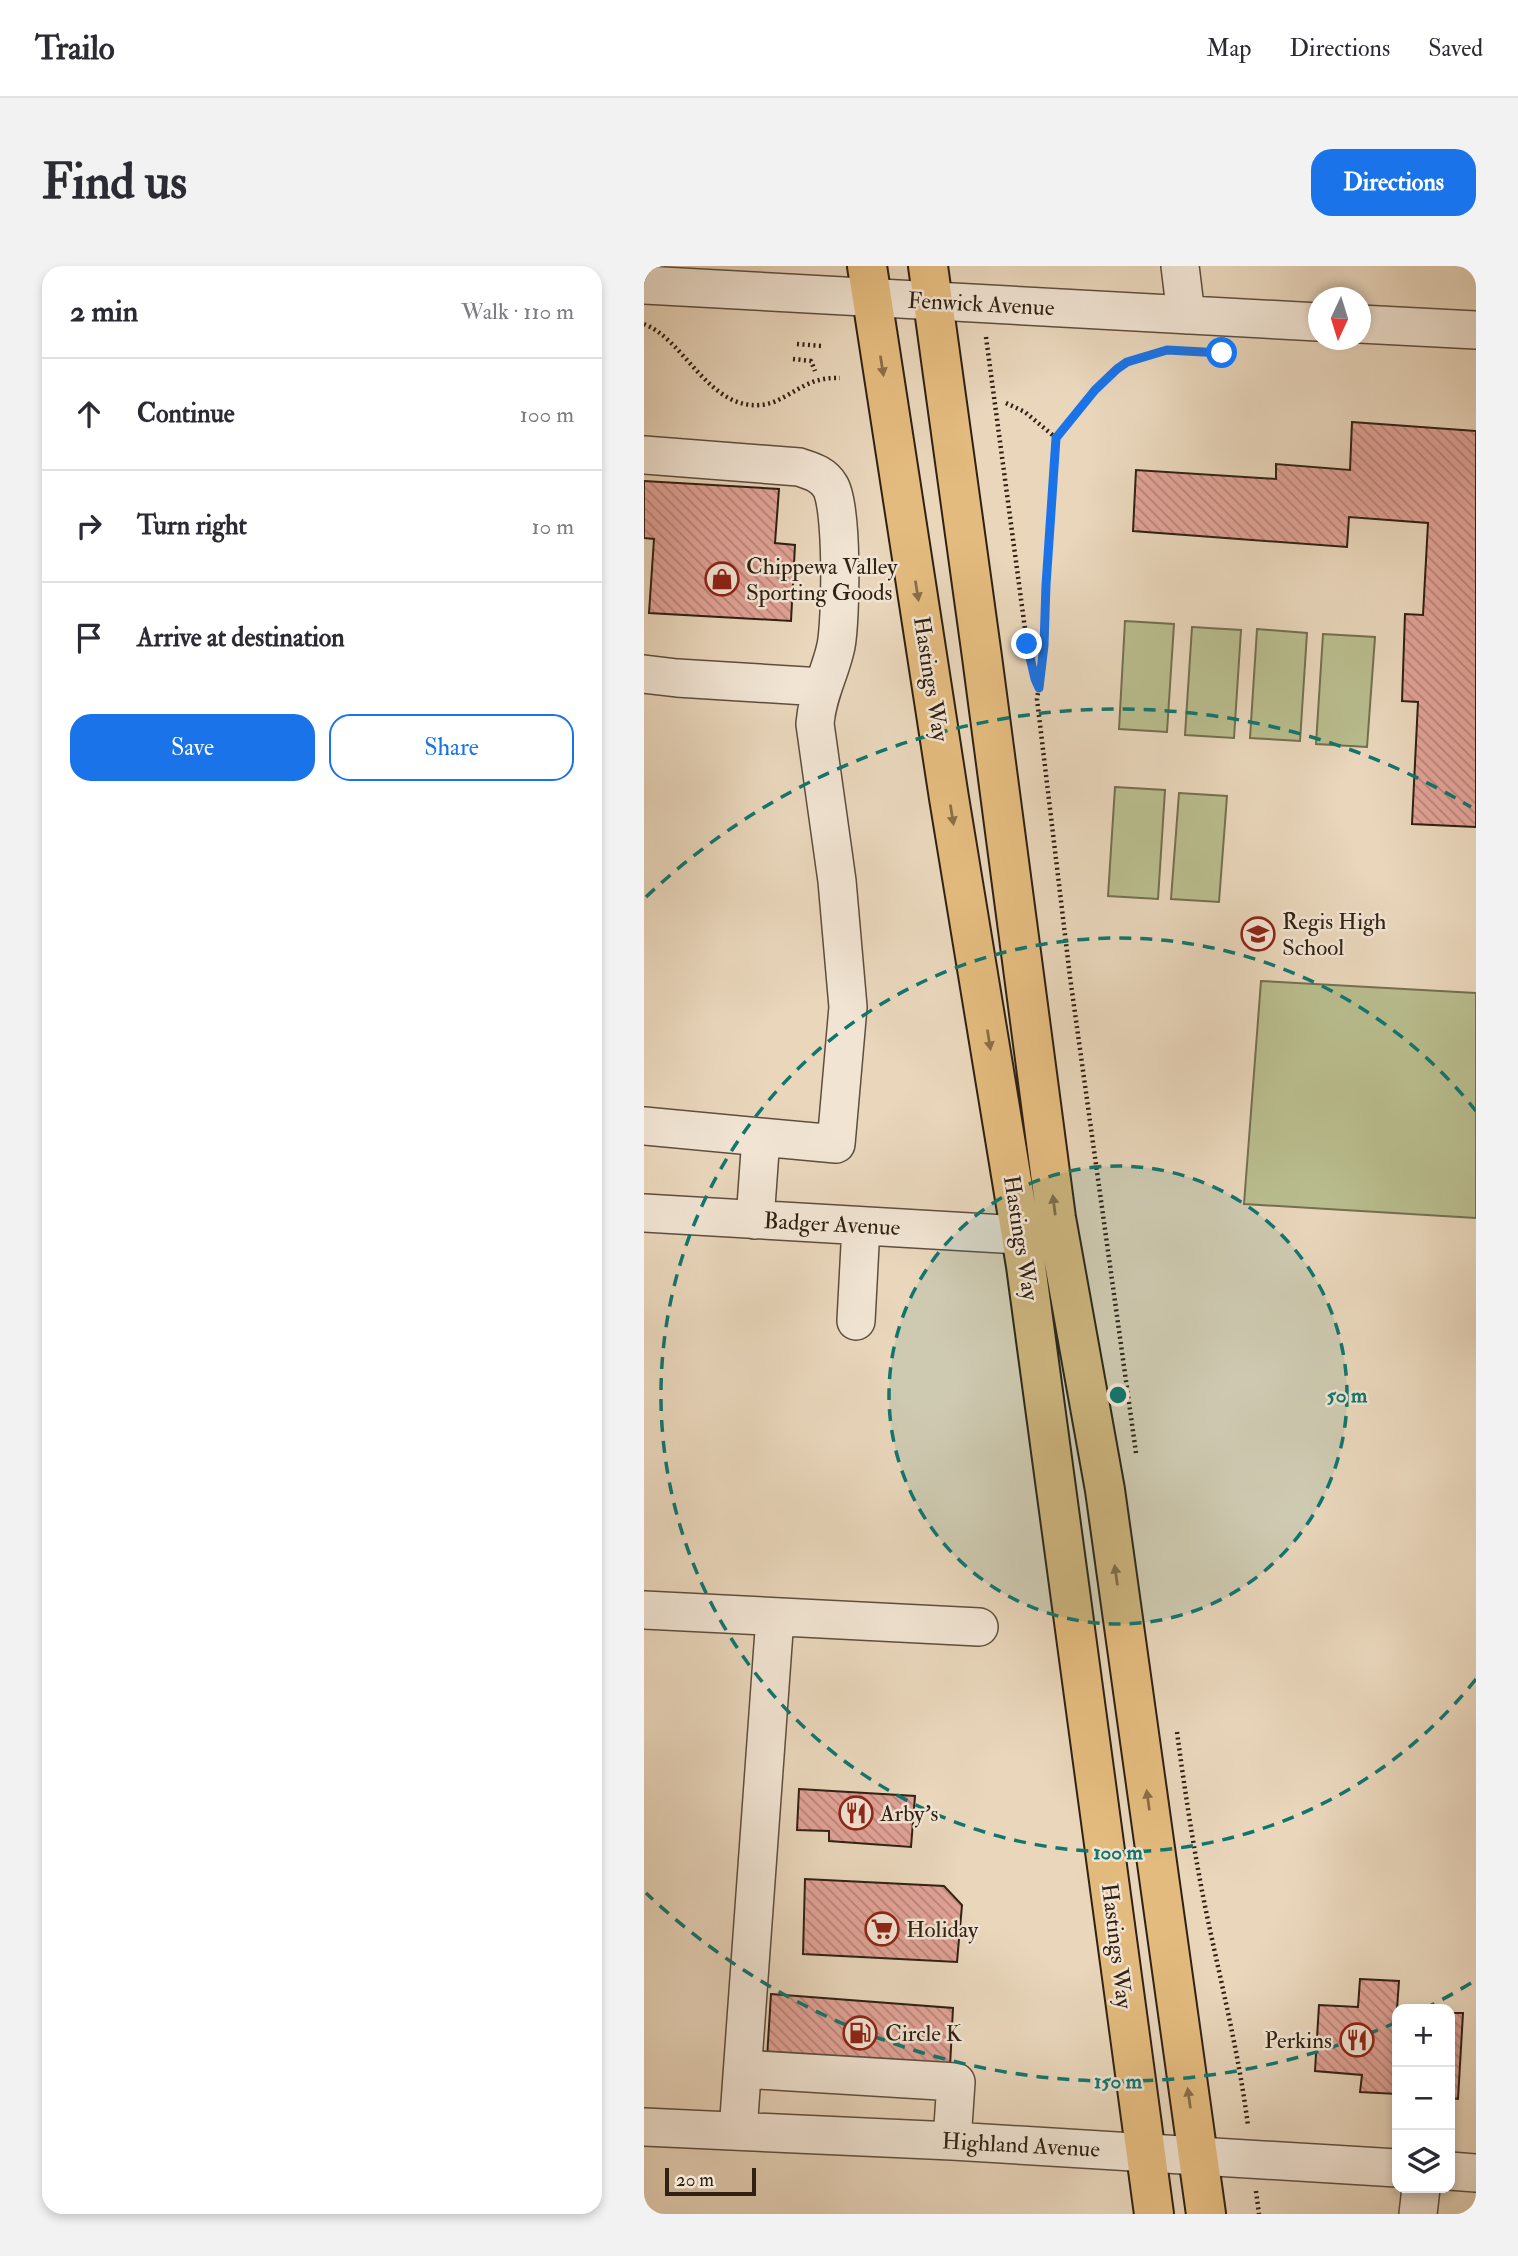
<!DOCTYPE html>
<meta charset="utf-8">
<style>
body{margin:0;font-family:"IM FELL Double Pica",serif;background:#f2f2f3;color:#2b2b33}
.controls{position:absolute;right:21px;bottom:21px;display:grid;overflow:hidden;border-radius:14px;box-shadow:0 4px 10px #0003}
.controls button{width:63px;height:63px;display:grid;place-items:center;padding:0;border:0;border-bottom:2px solid #e1e1e2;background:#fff;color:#2b2b33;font:35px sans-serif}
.compass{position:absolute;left:664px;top:21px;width:63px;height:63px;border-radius:50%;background:#fff;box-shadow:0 4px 10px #0003;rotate:184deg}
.scale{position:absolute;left:21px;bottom:18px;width:91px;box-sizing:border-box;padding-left:7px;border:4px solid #302113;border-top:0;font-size:19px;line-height:24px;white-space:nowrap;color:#302113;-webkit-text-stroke:5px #f1e4d3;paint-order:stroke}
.stop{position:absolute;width:21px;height:21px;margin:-16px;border:5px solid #1a73e8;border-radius:50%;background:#fff}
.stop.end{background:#1a73e8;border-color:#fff;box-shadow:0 2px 7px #0008}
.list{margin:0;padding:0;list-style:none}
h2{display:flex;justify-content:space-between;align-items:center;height:91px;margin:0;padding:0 28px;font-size:30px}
h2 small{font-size:23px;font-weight:400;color:#7c7c81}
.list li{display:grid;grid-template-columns:46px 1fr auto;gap:21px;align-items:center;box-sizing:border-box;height:112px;padding:0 28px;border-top:2px solid #e1e1e2}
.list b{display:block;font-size:26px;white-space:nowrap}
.list em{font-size:23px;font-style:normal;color:#7c7c81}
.actions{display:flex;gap:14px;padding:21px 28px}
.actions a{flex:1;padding:16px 0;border:2px solid #1a73e8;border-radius:21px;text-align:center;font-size:24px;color:#1a73e8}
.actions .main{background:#1a73e8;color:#fff}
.icon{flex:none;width:38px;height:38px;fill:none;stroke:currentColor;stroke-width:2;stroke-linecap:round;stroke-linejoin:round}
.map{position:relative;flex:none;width:832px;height:1948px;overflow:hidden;border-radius:21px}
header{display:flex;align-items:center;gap:42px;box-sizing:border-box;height:98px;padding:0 35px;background:#fff;border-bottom:2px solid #e1e1e2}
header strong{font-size:33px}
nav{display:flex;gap:38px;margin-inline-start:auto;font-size:24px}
.intro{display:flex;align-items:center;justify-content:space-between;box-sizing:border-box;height:168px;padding:0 42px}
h1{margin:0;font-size:49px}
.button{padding:18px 32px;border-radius:21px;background:#1a73e8;color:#fff;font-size:24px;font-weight:700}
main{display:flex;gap:42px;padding:0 42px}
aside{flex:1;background:#fff;border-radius:21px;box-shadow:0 4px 10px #0003}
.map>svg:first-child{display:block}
</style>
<header>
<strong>Trailo</strong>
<nav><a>Map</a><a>Directions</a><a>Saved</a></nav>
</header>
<div class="intro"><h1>Find us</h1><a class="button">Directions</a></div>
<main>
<aside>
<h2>2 min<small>Walk · 110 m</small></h2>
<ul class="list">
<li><svg class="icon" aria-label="ahead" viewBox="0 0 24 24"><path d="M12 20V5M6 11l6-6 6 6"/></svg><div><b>Continue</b></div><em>100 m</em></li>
<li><svg class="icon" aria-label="right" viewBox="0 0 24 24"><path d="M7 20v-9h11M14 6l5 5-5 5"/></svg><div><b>Turn right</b></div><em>10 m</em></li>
<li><svg class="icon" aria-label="arrive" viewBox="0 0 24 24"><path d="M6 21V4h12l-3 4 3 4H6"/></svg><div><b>Arrive at destination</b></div></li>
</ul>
<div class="actions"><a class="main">Save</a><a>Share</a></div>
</aside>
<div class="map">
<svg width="832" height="1948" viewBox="0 0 832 1948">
<defs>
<pattern id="building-back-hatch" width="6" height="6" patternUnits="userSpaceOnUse" patternTransform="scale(1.75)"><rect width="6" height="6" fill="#e1a296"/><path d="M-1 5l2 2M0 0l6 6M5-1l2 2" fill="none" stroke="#b78479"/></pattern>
</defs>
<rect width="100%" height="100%" fill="#e9d6bb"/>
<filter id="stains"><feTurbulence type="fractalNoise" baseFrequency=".00286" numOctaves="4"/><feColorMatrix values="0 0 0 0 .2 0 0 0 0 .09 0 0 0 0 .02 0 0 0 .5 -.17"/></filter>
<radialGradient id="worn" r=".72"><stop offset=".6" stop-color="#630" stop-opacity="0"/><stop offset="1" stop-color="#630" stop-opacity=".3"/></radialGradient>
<path fill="#b9bd8e" stroke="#746f50" stroke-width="2" d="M481,355l49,3 -7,108 -48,-3z
M548,361l49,3 -7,108 -49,-3z
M613,363l50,4 -7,108 -50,-3z
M679,368l52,3 -8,110 -51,-3z
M471,521l50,3 -7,109 -50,-3z
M535,527l48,3 -8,106 -48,-3z
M617,715l215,12v225l-232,-14z"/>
<path fill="url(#building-back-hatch)" stroke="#302113" stroke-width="2" d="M708,156l124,9v396l-64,-3 6,-122 -16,-1 3,-87 18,1 5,-92 -79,-6 -2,30 -214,-16 3,-61 140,9v-15l74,6z
M0,215l135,8 -4,54 20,2 -4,76 -142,-8 5,-74 -10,-1z
M155,1523l116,7 -4,51 -82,-6v-10l-32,-1z
M161,1613l139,7 18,19 -5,57 -154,-8z
M716,1713l39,2 -2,28v85l-37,-2 2,-17 -47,-4 4,-66 39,2z
M127,1728l182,14 -3,59 -183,-9z
M806,1747h13l-5,86 -8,-1z"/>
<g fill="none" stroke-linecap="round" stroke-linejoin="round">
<defs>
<path id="minor" d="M536,0l6,49
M0,19l674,37
M716,58l116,6
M0,189l155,12c12,4 24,7 31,19 13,18 11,135 6,160 -6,28 -19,49 -21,78l22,157 11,126 -12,137 -192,-18
M0,408l33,4 145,9
M0,947l376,22
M111,954l6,-83
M212,1055l5,-95
M0,1344l335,17
M99,1803l213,13 -4,59
M0,1861l308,14 445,27
M94,1865l37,-514
M806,1905l26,2
M774,1948l3,-26"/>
<path id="major" d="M223,0l82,532 77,468 128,948
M284,0l54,391 74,561 49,272 101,724"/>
</defs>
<use href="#minor" stroke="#5e4e3d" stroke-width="40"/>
<use href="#major" stroke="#302113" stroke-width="42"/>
<path stroke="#302113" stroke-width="4.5" stroke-dasharray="2 3.5" stroke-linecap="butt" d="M0,58c41,16 64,85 116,81 21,-1 38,-20 59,-25 7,-2 14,-2 21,-2
M342,71l41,307 8,35 4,8
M153,78l25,2
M149,93l18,2 4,10
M362,137l19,9 31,26
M492,1187l-66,-476 -33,-278 6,-38 13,-223c12,-11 20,-25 30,-38 20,-27 49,-46 82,-50
M533,1466c8,60 17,120 29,179 15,72 33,143 42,215
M612,1925l3,23"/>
<use href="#minor" stroke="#f1e4d3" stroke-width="37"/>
<use href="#major" stroke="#e4bb7e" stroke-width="38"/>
</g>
<defs><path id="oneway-solid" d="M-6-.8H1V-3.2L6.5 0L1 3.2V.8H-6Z" transform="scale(1.75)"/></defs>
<g fill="#8a6e48">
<use href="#oneway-solid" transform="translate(238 100) rotate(81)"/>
<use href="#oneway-solid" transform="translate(273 325) rotate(81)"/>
<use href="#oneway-solid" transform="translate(308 549) rotate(81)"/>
<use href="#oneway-solid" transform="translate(345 774) rotate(81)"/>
<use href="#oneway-solid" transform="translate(410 939) rotate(-97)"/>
<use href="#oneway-solid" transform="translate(472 1309) rotate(-98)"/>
<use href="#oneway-solid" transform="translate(504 1534) rotate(-98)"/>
<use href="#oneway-solid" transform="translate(545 1832) rotate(-98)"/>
</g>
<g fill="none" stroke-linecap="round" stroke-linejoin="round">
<path stroke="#1a73e8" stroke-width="9" d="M383,378l8,35 4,9 5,-43 2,-60 10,-147 39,-48 22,-21 10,-7 40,-12 55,3"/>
</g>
<circle cx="474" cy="1129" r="229" fill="#0f766e" fill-opacity=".12"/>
<g fill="none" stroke="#0f766e" stroke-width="3.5" stroke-dasharray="12 9">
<circle cx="474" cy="1129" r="229"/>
<path d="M832 1413A457 457 0 1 1 832 845"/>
<path d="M827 1717A686 686 0 0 1 780 1743M753 1756A686 686 0 0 1 2 1627M2 631A686 686 0 0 1 827 541"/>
</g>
<defs>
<symbol id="shop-ring" viewBox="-11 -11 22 22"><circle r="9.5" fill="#f1e4d3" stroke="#8f2418" stroke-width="1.5"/><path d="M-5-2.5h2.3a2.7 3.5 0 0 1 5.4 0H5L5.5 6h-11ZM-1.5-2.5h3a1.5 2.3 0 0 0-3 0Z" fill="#8f2418"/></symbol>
<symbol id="school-ring" viewBox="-11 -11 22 22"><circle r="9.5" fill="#f1e4d3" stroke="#8f2418" stroke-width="1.5"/><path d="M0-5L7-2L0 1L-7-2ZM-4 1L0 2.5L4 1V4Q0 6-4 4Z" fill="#8f2418"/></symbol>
<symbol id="restaurant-ring" viewBox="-11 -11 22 22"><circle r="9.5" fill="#f1e4d3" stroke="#8f2418" stroke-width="1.5"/><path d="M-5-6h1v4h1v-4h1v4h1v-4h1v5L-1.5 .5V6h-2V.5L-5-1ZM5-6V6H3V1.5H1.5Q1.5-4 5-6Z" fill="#8f2418"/></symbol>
<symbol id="supermarket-ring" viewBox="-11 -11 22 22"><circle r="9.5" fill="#f1e4d3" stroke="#8f2418" stroke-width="1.5"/><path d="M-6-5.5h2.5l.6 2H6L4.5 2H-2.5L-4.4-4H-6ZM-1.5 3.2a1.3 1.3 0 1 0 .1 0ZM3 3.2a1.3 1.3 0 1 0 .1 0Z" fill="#8f2418"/></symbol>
<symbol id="fuel-ring" viewBox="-11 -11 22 22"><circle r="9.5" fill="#f1e4d3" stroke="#8f2418" stroke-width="1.5"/><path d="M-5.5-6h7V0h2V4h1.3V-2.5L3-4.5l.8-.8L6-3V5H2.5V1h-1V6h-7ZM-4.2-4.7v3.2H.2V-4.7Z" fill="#8f2418"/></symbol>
</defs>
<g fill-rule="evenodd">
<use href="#shop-ring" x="59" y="294" width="38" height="38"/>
<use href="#school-ring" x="595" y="649" width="38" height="38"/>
<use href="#restaurant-ring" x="193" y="1528" width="38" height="38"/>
<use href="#supermarket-ring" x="219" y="1644" width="38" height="38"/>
<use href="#fuel-ring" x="197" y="1748" width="38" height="38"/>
<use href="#restaurant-ring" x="694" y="1755" width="38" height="38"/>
</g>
<g text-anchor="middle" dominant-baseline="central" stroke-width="5" stroke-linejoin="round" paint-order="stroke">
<g font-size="23" fill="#302113" stroke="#f1e4d3">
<text transform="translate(337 38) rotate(3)">Fenwick Avenue</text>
<text transform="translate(287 413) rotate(81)">Hastings Way</text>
<text transform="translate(188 958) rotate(3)">Badger Avenue</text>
<text transform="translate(377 972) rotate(81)">Hastings Way</text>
<text transform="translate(473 1680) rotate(83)">Hastings Way</text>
<text transform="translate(377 1879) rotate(3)">Highland Avenue</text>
</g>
<g font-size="23" fill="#302113" stroke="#f1e4d3" text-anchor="start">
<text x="102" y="300">Chippewa Valley<tspan x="102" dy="26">Sporting Goods</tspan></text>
<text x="638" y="655">Regis High<tspan x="638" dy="26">School</tspan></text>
<text x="236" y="1547">Arby's</text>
<text x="262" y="1663">Holiday</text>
<text x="241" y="1767">Circle K</text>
<text x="688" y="1774" text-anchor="end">Perkins</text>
</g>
</g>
<circle cx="474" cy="1129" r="10" fill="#0f766e" stroke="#f1e4d3" stroke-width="3.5"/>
<g font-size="21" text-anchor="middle" font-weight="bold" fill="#0f766e" stroke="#f1e4d3" stroke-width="5" stroke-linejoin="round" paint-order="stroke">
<text x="703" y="1136">50 m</text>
<text x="474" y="1593">100 m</text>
<text x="474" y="1822">150 m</text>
</g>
<rect width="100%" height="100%" filter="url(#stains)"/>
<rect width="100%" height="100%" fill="url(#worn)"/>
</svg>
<div class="controls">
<button>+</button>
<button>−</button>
<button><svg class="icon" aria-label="layers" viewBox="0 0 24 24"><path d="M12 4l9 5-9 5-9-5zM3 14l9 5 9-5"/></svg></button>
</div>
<svg class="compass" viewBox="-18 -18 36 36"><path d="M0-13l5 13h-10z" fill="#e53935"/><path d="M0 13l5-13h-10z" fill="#7c7c81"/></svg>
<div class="scale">20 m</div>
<div class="stop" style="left:578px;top:87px"></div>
<div class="stop end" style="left:383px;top:378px"></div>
</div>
</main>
